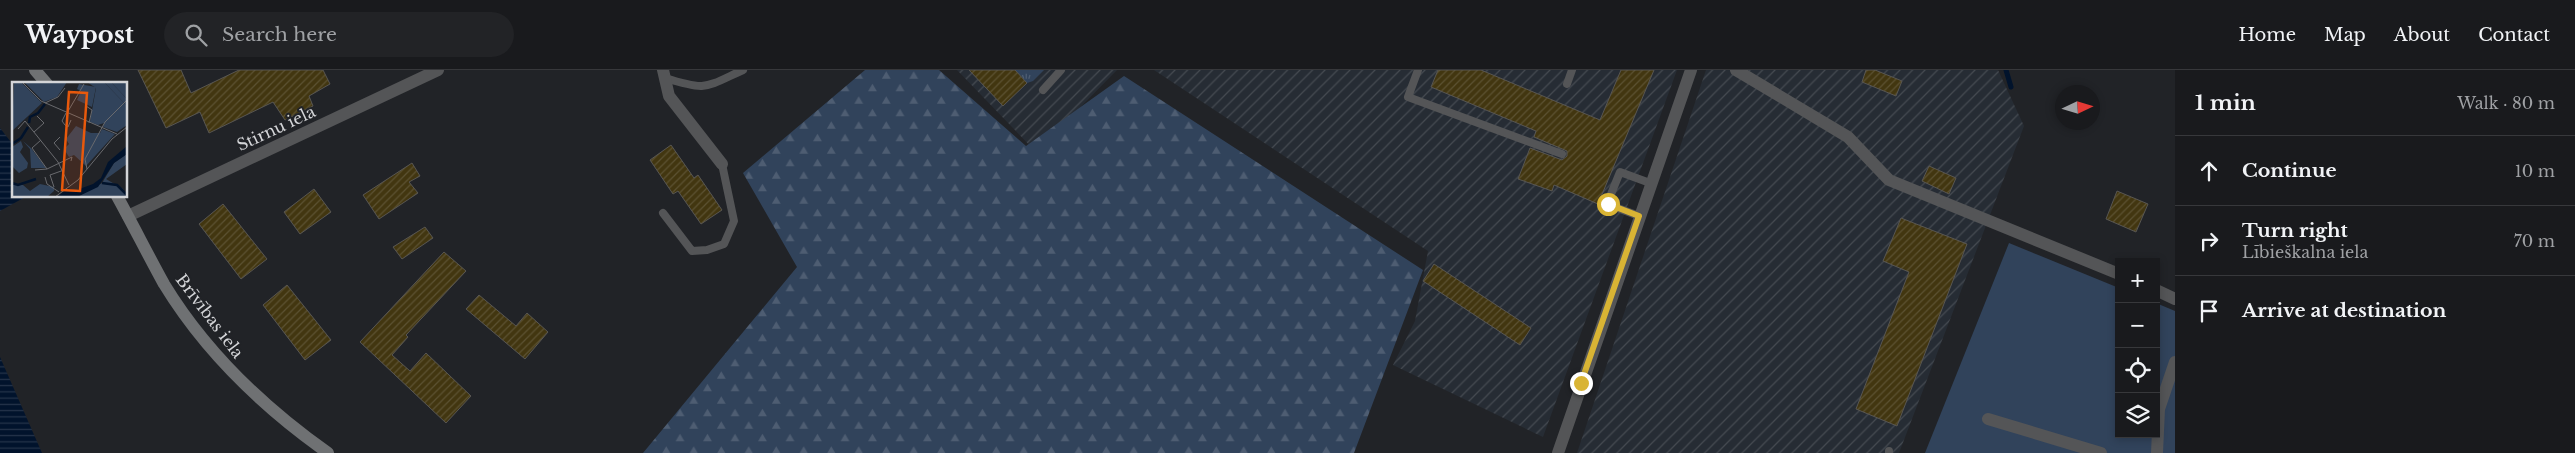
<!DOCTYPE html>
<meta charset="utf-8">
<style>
body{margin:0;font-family:"Libre Baskerville",serif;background:#222326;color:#f1f3f6}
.controls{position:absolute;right:15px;bottom:15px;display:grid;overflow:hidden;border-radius:0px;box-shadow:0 2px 8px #0003}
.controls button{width:45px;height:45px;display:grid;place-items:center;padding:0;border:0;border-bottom:1px solid #37383b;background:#191a1d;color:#f1f3f6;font:25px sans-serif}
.compass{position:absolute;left:2055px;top:15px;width:45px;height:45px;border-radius:50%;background:#191a1d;box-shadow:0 2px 8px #0003;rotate:86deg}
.stop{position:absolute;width:15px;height:15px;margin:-11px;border:4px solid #d9b434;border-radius:50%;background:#fff}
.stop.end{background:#d9b434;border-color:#fff;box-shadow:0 1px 5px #0008}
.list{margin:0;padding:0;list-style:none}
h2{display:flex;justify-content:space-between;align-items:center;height:65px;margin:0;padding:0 20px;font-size:21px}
h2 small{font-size:16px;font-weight:400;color:#9fa1a4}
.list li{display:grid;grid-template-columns:32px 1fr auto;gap:15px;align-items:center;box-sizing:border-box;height:70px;padding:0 20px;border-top:1px solid #37383b}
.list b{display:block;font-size:19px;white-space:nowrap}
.list p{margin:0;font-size:16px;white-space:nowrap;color:#9fa1a4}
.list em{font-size:16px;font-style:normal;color:#9fa1a4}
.icon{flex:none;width:28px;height:28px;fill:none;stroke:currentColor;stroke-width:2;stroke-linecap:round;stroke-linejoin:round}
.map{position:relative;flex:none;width:2175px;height:383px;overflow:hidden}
header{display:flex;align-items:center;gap:30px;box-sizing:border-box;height:70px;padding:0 25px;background:#191a1d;border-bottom:1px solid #37383b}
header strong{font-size:24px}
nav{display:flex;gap:28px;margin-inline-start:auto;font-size:18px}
.search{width:350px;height:45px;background:#222326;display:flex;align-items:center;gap:12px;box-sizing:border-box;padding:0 18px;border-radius:28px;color:#9fa1a4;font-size:19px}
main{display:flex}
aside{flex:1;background:#191a1d}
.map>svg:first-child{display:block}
</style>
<header>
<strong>Waypost</strong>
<div class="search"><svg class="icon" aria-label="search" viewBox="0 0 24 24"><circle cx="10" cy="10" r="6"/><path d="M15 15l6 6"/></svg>Search here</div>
<nav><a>Home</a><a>Map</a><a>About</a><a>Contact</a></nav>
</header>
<main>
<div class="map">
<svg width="2175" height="383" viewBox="0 0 2175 383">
<defs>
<pattern id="industrial-furrows" width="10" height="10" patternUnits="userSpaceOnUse" patternTransform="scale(1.25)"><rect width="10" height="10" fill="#262c34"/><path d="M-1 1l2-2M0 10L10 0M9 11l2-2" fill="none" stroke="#454a51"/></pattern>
<pattern id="grass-tufts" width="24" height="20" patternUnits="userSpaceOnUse" patternTransform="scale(1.25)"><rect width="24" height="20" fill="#31435b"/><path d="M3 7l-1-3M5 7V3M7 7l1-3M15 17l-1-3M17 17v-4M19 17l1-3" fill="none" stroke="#4e5d72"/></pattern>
<pattern id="forest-firs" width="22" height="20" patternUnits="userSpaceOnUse" patternTransform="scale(1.25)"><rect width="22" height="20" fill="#31435b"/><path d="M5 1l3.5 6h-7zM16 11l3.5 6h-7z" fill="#4e5d72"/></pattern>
<pattern id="water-rules" width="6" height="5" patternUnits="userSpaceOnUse" patternTransform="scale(1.25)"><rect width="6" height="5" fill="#01132c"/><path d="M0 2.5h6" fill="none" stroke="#25344a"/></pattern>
<pattern id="building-hatch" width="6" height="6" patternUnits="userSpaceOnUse" patternTransform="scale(1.25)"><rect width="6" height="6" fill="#423610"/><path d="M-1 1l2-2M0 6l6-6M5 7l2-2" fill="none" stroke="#5c5232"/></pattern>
</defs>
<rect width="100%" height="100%" fill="#212327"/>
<path fill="url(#industrial-furrows)" d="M957,0h160l-81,82z
M1154,0h523l-134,367 -150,-72 22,-44 13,-70z
M1706,0h292l26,56 -125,327h-322z"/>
<path fill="url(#grass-tufts)" d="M1015,0h29l-11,11 -6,2z"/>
<path fill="url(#forest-firs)" d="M865,0h74l87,76 98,-70 299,194 -69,183h-711l154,-186 -54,-94z"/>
<path fill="#31435b" d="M2009,173l110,45v146h37v-131l19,8v142h-250z"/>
<path fill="url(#water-rules)" d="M0,58l14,18v50h13l-27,15z
M0,287l42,96h-42z"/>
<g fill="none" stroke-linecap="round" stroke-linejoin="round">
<path stroke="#01132c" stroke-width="5" d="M2006,0l5,17"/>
</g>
<path fill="url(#building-hatch)" stroke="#585652" d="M138,0h43l10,23 48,-23h84l7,14 -21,12 4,10 -28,14 -12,-18 -64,31 -9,-21 -34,16z
M969,0h46l12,13 -24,23z
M1438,0h43l119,50 21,-50h33l-56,134 -44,-19 -2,6 -34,-12 12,-31 32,12 5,-4v-5l-33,-14 2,-6 -105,-44z
M1866,0h9l27,11 -6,15 -34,-14z
M671,75l23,33 4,-3 24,35 -21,14 -23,-33 -5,3 -23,-34z
M412,93l8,13 -11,6 9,11 -39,26 -16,-24z
M1929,96l27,12 -7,16 -27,-13z
M314,119l17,23 -31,22 -16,-22z
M2117,121l31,13 -12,28 -30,-13z
M223,134l44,55 -26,20 -42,-55z
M1901,148l66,26 -70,182 -41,-17 53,-137 -26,-11z
M425,157l8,11 -31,21 -9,-12z
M444,182l22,19 -60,64 2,2 -16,18 18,16 16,-18 45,43 -25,27 -86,-81z
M1434,194l97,64 -11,17 -97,-64z
M287,215l44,55 -26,20 -42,-55z
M479,225l37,31 11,-13 21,19 -23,27 -59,-50z"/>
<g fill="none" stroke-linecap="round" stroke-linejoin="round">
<path stroke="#545557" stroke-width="8" d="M1418,0l-10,27 154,57
M665,8c42,13 39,10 78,-8
M1567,14l5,-14
M1043,20l18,-20
M663,143l29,38 15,-1 17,-6 10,-23 -12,-57
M1639,146l-32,-12 13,-32 30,11
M1889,383v-2"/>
<path stroke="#545557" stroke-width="12" d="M663,0l6,26 53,68
M1736,0l112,67 41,43 230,94
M128,146l310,-146
M2156,220l19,9
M1988,349l113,34
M1558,383l133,-383
M2157,383l2,-44 16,-47"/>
<path stroke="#6f7173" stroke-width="12" d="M35,0l12,14
M117,126c16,29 31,59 47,88 42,69 99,123 164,169"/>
</g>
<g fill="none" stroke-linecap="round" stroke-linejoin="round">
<path stroke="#d9b434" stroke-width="6" d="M1581,313l58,-167 -31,-12"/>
</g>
<g text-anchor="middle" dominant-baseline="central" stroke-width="4" stroke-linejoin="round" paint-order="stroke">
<g font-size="16" fill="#d4d5d8" stroke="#212327">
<text transform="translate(276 58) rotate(-25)">Stirnu iela</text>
<text transform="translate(210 246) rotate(53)">Brīvības iela</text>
</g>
</g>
<g transform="translate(12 12)">
<rect width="115" height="115" fill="#212327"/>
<path d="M92,0h7l16,17v7z" fill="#31435b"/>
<path d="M2,0h7l21,21 -30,28zM12,0h43l-10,15 -13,5zM92,0l23,24v19l-10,7 -14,-5 1,-4 -6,2 -8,-3 6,-34 -9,-6zM99,0h16v17zM64,44l15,7h9l2,-4 13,5 -29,32 -12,-11 -5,2 -5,-8 5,-5 -3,-5zM9,59l2,6 -3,5 8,11 -1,5 -8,5 -7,-7v-19zM11,59l8,7 15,20h-15l-1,-19zM115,72v10l-21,15 17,10 4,8h-50l25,-14 12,-20zM28,102l14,3v4l-7,6h-34l-1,-12h11l7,6z" fill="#31435b"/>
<path d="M67,2l17,3 -4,20 -15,-7 4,-9 -4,-2z" fill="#31435b"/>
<path d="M115,64v8l-13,9 -16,24 -21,10h-20l11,-9 6,3 19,-7 8,-6 7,-16z" fill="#01132c"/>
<path fill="none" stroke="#01132c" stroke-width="2.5" d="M17,41l1,-6 8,-4 7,-9M0,62l9,-6 7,-11M0,101l6,2 18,-6M90,101l15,2 10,10"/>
<path fill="none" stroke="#696a6e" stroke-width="1" d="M10,0l19,19 76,33M33,21l13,-6 7,-9M74,24l6,4 -3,13M54,31l-4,8 3,4 3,2 3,-7M55,31l17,-29M6,47l7,-8 33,41 11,23M22,50l10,-9 -7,-7M48,55l-6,6 6,7M29,58l-9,8 15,21M75,87l-2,-10 20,-37 22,-22M23,88l12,-1 25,-12 -1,4M33,95l2,7 12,8M42,105l-4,-12 14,-5M43,115l23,-17 34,-41 15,-12"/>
<path fill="#e8590c" fill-opacity="0.15" stroke="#e8590c" stroke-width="2.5" d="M57,10l18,1 -7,98 -18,-1z"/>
<rect width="115" height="115" fill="none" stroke="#d4d5d8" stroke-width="2.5"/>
</g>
</svg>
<div class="controls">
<button>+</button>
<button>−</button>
<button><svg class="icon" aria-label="locate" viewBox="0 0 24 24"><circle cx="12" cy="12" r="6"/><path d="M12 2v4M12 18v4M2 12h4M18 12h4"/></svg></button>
<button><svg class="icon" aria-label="layers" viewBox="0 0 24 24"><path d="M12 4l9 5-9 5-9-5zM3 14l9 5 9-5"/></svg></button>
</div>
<svg class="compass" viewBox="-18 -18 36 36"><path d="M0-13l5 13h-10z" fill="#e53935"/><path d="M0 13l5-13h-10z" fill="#9fa1a4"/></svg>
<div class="stop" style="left:1608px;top:134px"></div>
<div class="stop end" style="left:1581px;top:313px"></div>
</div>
<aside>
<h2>1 min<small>Walk · 80 m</small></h2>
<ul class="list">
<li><svg class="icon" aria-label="ahead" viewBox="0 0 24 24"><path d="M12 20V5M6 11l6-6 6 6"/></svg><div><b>Continue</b></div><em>10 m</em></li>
<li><svg class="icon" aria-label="right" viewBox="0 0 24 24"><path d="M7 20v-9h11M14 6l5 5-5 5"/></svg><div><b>Turn right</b><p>Lībieškalna iela</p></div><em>70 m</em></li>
<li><svg class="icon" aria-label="arrive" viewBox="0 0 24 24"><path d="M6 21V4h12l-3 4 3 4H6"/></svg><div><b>Arrive at destination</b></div></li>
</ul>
</aside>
</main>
